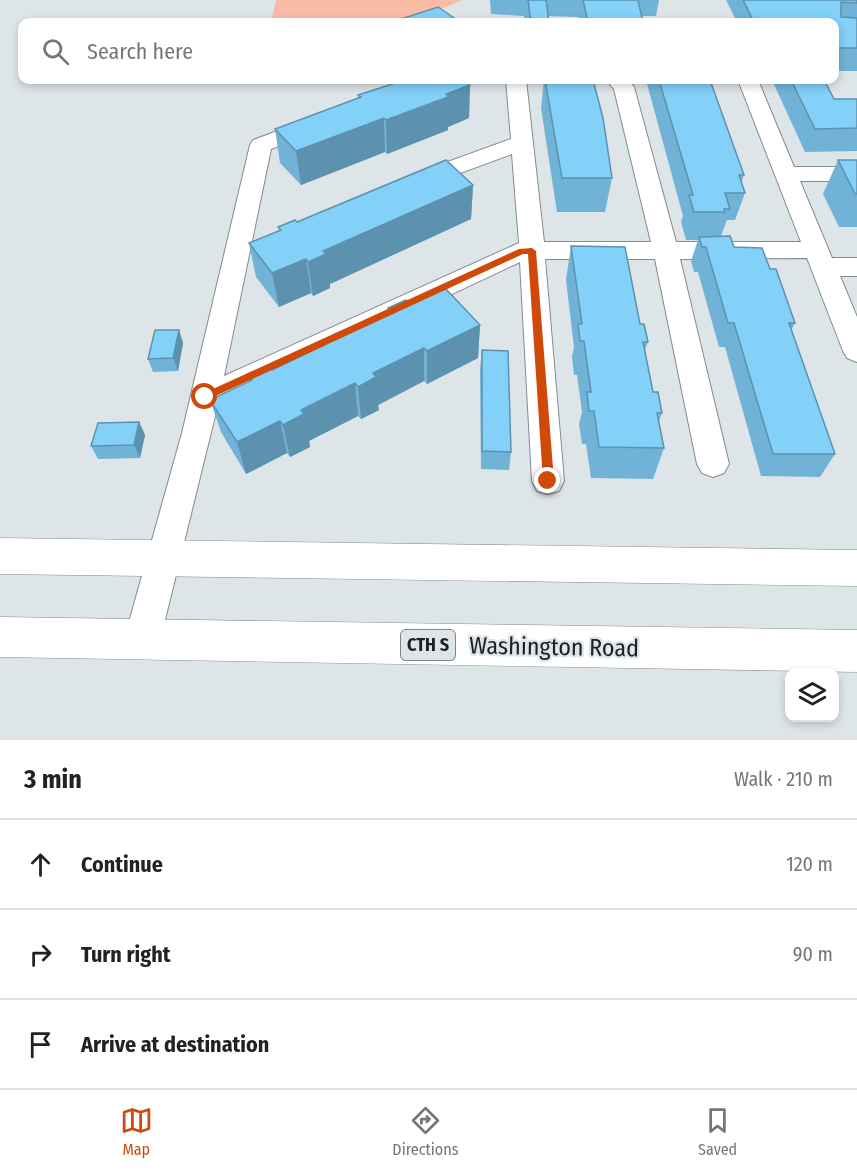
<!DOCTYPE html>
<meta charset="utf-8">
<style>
body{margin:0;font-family:"Fira Sans Condensed",sans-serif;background:#f6f6f6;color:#222}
.controls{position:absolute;right:18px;bottom:18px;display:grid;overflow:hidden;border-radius:12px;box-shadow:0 3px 9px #0003}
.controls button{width:54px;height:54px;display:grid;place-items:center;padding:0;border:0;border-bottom:2px solid #e0e0e0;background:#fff;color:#222;font:30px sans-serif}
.stop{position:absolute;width:18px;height:18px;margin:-14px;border:4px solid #cf4a09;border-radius:50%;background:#fff}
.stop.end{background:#cf4a09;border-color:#fff;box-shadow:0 2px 6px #0008}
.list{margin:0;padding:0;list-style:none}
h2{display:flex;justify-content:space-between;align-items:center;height:78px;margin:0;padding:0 24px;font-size:26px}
h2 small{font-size:20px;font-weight:400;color:#767676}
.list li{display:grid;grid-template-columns:39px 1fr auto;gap:18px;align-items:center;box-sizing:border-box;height:90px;padding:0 24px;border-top:2px solid #e0e0e0}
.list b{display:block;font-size:22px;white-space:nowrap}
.list em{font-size:20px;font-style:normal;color:#767676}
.icon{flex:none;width:33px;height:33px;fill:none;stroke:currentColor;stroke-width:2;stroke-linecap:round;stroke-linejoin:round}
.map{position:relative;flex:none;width:857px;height:740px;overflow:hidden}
.search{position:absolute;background:#fff;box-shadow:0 3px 9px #0003;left:18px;right:18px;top:18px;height:66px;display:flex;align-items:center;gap:15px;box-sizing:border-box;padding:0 21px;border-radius:12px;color:#767676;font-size:22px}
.sheet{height:348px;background:#fff}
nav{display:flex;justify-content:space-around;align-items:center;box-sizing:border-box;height:84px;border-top:2px solid #e0e0e0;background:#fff;font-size:16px;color:#767676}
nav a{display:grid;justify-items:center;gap:3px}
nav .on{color:#cf4a09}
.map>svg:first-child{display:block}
</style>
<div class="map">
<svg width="857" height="740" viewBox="0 0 857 740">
<rect width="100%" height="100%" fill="#dee5e8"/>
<path fill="#f8bba6" d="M276,0h186l-50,22h-141z"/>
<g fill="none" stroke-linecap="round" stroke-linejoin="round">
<defs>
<path id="minor" d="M506,80h20l18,162h107l-37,-153 -8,-9h22l6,7 42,155h125l-63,-162h20l36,87h63v14h-57l32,77h25v18h-17l17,41v45l-10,-4 -4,-7 -36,-93 -127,1 49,205 -5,9 -11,4 -11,-4 -5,-9 -42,-205h-110l19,222 -5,10 -11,3 -11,-3 -5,-10 -12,-219 -302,142 -58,236 -5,12 -13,6 -13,-6 -5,-12 58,-207 68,-288 3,-5 51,-19 8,-1 8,1 3,5 -3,5 -49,18 -47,227 295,-133 -7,-89 -87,32 -8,2 -8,-2 -4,-5 4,-5 102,-37z"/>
<path id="major" d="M0,538l857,12v36l-857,-12z
M0,617l857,13v42l-857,-15z"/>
</defs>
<use href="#minor" stroke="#848a8d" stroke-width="2"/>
<use href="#major" stroke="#848a8d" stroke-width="1"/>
<use href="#minor" fill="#fff" fill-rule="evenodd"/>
<use href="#major" fill="#fff" fill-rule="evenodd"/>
</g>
<path fill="#71b3d6" d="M490,0h169l-3,16h-14l1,6h-64l-1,-5 -30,-1 1,6h-24l-1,-6 -33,-2z
M726,0h131v71h-23v-49h-97z
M544,80h49l19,98 -7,34h-48l-16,-104z
M646,80h64l34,95 -3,8 4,10 -10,27h-8l-6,16 13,11 36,22 25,54 -4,8 44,123 -15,23 -59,-1 -36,-129h-6l-21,-75h-4l-3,-11 7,-21h-12l-5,-18 2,-6z
M772,80h52l10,19h23v52l-52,1z
M470,85l-1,33 -21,9v3l-61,24 -2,-2 -84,33 -21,-22 -5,-34 83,-31v-3z
M838,160h19v67h-18l-16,-33z
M473,185l-2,34 -141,65v4l-17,8 -2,-3 -32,14 -23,-30 -7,-34 30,-12 -1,-4z
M571,246l69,78 8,18 -3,8 8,42 9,21 -3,8 5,27 -11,31 -62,-1 -5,-34h-4l-3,-20 3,-12 -5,-37h-3l-2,-18 2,-10 -8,-67z
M409,303l71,22 -2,33 -51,26 -3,-3 -46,24 1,5 -18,9 -3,-3 -49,25 1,6 -20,10 -3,-4 -41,21 -25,-42 -11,-32 40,-19 -1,-5 23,-6 50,-24 -1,-5 22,-6 46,-21 -1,-6z
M179,330l4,13 -5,28 -25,1 -5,-13z
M482,350l29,102 -2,18 -28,-1 -1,-100z
M139,422l6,13 -5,23 -42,1 -7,-13z"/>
<path fill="#5c92ae" d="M470,85l-1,33 -21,9v3l-61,24 -1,-34 60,-26z
M384,118l1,34 -84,33 -5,-34z
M473,185l-2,34 -141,65v4l-17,8 -5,-34 15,-11z
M306,259l5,34 -32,14 -7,-34z
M480,325l-2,33 -51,26v-33z
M179,330l4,13 -5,28 -5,-13z
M424,348v33l-46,24 1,5 -18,9 -3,-32 15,-14z
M355,383l3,33 -49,25 1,6 -20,10 -7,-32 18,-15z
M280,421l7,32 -41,21 -9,-32z
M139,422l6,13 -5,23 -6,-13z"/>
<path fill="#83d0f9" stroke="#5c92ae" stroke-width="1.5" d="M528,0h18l3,22h-18z
M583,0h55l5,22h-55z
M743,0h114v3l-16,-1v15l16,1v30h-23v-26h-80z
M438,7l22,15h-68z
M405,80h58l7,5 -24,9 2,3 -62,23 -2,-2 -88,33 -21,-22 86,-32 -3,-2z
M545,80h48l10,38 9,60h-50z
M659,80h51l34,95h-5l6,18h-20l5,16h-6l1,3h-31l-5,-17h4z
M791,80h33l10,19h23v29l-42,1z
M446,160l27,25 -150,66 3,3 -18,8 -2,-3 -34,14 -23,-30 32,-13 -3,-3 17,-7 2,2z
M838,160h19v34h-2z
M730,236l4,11 28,1 8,21h6l19,54h-6l46,131h-62l-39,-131h-6l-22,-76h-4l-3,-10z
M571,246l54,1 15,77h4l4,18h-5l10,50h5l4,21h-5l7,35 -65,-1 -5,-36h-5l-2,-19h4l-7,-51h-4l-2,-17h4z
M444,287l36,38 -53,26 -3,-3 -51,25 3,4 -18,10 -3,-4 -54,27 3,4 -21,11 -3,-4 -43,21 -27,-42 42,-20 -3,-4 21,-10 2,4 52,-25 -3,-4 19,-9 3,3 49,-23 -4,-4 18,-8 3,3z
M155,330h24l-6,28 -25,1z
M482,350l26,1 3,101 -29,-1z
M139,422l-5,23 -43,1 7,-23z"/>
<path fill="#cf4a09" d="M532,248l4,3 18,230 -2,4 -4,1 -5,-5 -15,-227h-5l-314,145h-7l-2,-2 2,-3 317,-145z"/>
<g text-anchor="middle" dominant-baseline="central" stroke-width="4.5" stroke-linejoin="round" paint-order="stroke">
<rect fill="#dee5e8" stroke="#585b5d" stroke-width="1.5" x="401" y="630" width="54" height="30" rx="4.5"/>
<g font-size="18" font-weight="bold" fill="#1e2021">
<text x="428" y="645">CTH S</text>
</g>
<g font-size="24" fill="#1e2021" stroke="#dee5e8">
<text transform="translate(554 647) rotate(1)">Washington Road</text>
</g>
</g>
</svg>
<div class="controls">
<button><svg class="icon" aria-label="layers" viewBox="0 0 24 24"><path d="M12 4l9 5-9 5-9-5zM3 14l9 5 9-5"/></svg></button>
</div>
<div class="stop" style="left:205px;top:397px"></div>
<div class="stop end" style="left:548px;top:481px"></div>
<div class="search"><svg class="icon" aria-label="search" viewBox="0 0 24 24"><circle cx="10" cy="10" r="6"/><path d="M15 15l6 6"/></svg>Search here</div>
</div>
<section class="sheet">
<h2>3 min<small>Walk · 210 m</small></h2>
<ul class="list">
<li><svg class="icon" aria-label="ahead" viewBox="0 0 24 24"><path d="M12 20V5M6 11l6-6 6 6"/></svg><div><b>Continue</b></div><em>120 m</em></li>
<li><svg class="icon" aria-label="right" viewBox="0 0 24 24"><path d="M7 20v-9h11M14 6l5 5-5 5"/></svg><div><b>Turn right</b></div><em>90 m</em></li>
<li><svg class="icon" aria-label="arrive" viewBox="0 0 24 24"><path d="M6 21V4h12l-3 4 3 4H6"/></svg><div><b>Arrive at destination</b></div></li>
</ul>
</section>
<nav>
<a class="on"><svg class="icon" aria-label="map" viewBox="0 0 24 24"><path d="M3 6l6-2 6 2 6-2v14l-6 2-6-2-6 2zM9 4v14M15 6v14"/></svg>Map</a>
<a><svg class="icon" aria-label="directions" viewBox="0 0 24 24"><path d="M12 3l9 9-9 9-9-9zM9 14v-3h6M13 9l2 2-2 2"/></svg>Directions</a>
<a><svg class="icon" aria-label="saved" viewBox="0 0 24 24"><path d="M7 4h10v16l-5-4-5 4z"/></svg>Saved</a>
</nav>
